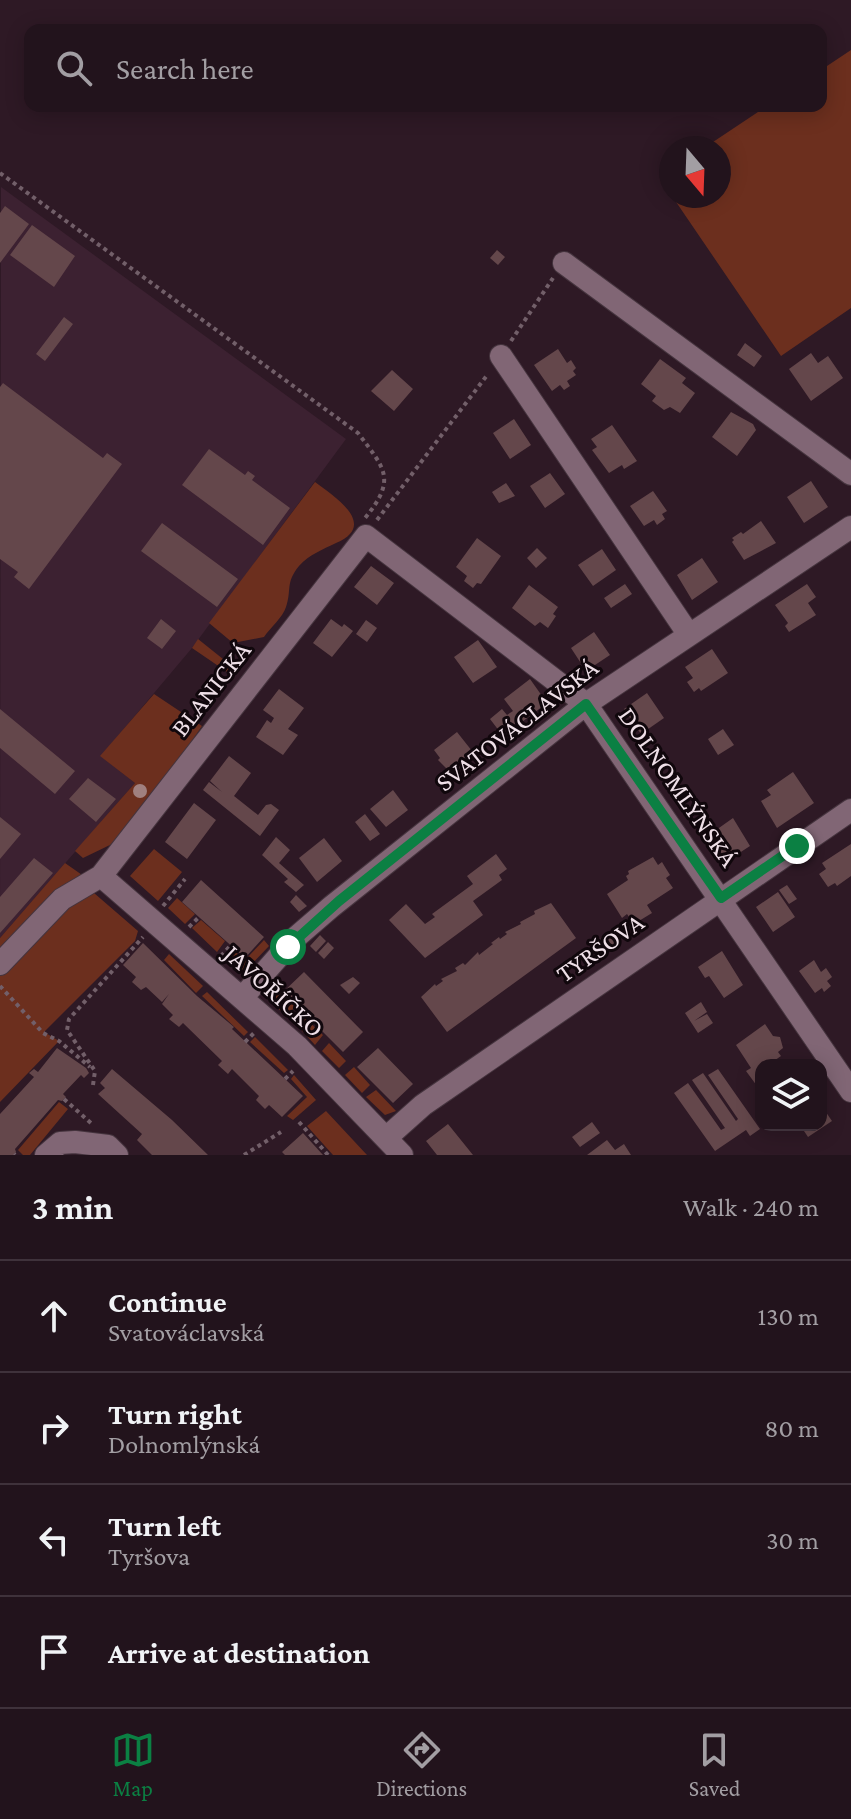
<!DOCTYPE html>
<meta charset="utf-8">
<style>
body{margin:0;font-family:"Crimson Pro",serif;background:#2e2029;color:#f1f3f6}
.controls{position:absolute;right:24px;bottom:24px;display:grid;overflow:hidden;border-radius:16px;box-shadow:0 4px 20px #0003}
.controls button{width:72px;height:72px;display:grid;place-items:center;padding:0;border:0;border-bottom:2px solid #3f323b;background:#22131c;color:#f1f3f6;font:40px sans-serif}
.compass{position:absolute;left:659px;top:136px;width:72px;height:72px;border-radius:50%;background:#22131c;box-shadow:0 4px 20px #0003;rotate:161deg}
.stop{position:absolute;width:24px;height:24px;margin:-18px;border:6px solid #0b8043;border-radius:50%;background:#fff}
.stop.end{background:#0b8043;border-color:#fff;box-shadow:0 2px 8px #0008}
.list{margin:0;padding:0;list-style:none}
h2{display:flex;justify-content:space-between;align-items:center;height:104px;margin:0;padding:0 32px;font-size:34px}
h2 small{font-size:26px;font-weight:400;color:#a29ea3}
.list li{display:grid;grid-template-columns:52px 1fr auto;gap:24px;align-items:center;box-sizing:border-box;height:112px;padding:0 32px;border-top:2px solid #3f323b}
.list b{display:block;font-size:30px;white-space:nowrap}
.list p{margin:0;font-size:26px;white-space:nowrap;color:#a29ea3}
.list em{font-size:26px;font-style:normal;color:#a29ea3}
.icon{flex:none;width:44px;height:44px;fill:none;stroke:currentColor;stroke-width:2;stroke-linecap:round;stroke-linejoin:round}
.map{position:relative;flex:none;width:851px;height:1155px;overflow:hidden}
.search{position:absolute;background:#22131c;box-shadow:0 4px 20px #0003;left:24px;right:24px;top:24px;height:88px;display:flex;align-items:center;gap:20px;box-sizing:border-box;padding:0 28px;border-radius:16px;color:#a29ea3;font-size:30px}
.sheet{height:552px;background:#22131c}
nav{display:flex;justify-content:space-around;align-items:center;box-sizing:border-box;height:112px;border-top:2px solid #3f323b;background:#22131c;font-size:22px;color:#a29ea3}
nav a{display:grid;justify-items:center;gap:4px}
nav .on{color:#0b8043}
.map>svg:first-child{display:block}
</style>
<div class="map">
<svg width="851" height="1155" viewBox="0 0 851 1155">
<rect width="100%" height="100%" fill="#2e1925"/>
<path fill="#3c2131" d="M1,187l345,252 -154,209 -91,108 34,27 -135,155z"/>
<path fill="#6c2f1e" d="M851,50v258l-70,48 -109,-160h47v-48h-15l63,-42h54v-36z
M315,482c19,14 64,43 21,61 -14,7 -26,11 -37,23 -14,17 -7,24 -13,41 -3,10 -16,21 -22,30l-31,6 -24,-20z
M198,639l35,28v9l-41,-28z
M154,694l48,32 -48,70 -42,48 -29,14 -8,-7 60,-68 -35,-27z
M154,849l28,23 -24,29 -28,-25z
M65,863l20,14 -85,78v-17z
M94,893l44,38 -3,10 -91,91 15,9 -59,61v-135l63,-67z
M177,898l18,16 -10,10 -17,-16z
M201,920l24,21 -8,11 -25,-24z
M264,940l5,6 -23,24h-8l-14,-12 8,-9 13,11z
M169,954l34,32 -7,7 -32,-33z
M274,984l21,23 -9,9c-10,-10 -22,-18 -12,-32z
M207,992l41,40 -4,4 -42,-40z
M302,1015l21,20 -8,10 -21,-23z
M255,1037l33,33 -4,3 -34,-31z
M329,1043l17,18 -7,7 -17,-17z
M354,1067l16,18 -8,8 -17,-18z
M294,1075l22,25 -23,20 -6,-4 20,-19 -16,-18z
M376,1090l20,21 -11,4 -19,-18z
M59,1102l9,7 -38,46h-7l-5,-5z
M326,1111l41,44h-34l-26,-29z"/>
<path fill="#64474b" d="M5,206l24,18 -29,39v-50z
M32,225l43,31 -21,31 -44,-32z
M497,250l8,7 -7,8 -8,-7z
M64,317l9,7 -28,37 -9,-7z
M745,343l17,13 -8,11 -17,-12z
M558,349l9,14 4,-3 5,8 -3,3 3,4 -9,6 3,5 -6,4 -4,-5 -8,6 -18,-26z
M811,353l7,10 10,-7 15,22 -32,23 -22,-32z
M660,359l26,19 -4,5 13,10 -15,20 -10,-6 -6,3 -12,-9 4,-5 -15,-12z
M392,370l21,19 -19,22 -23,-20z
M3,383l100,75 4,-5 15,11 -93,125 -15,-12 4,-5 -18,-13v-172z
M731,412l22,12 3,6 -19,26 -25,-19z
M514,419l17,26 -21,14 -17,-26z
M612,425l25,36 -13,8 -2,-4 -13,8 -17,-23 5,-3 -6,-8z
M209,449l36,26 3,-4 7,5 -3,4 38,28 -27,37 -81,-60z
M550,473l15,21 -20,14 -15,-22z
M811,481l17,26 -24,16 -17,-26z
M506,483l9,13 -16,7 -7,-11z
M653,491l14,20 -5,3 3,5 -8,6 -3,-5 -10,6 -14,-20z
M761,521l15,22 -32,17 -12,-18 2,-2 -2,-2 9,-6 2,2z
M162,523l76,56 -21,28 -76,-56z
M477,538l24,18 -20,28 -4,-1 -4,5 -9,-7 3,-5 -11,-9z
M537,548l10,10 -11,10 -9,-10z
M602,549l14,21 -23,16 -15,-21z
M702,558l16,24 -26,18 -15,-25z
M371,566l23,17 -17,22 -23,-18z
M625,584l7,10 -21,14 -7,-10z
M807,584l9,13 -8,6 8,12 -27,17 -4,-6 3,-3 -13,-18z
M529,585l29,22 -5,7 3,2 -8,12 -8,-6 -5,4 -23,-18z
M161,619l15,12 -14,18 -15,-11z
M331,619l11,8 2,-3 9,7 -21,26 -19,-14z
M366,620l11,8 -10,14 -11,-8z
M594,632l16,23 -24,16 -15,-23z
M478,640l19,27 -24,16 -19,-26z
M712,649l16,24 -27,18 -2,-3 -5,4 -7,-10 6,-4 -8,-11z
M530,679l17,24 -25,19 -2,-2 -5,4 1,2 -13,10 -13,-17 12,-10 5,6 6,-4 -9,-12z
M279,689l25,19 -16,21 10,6 -15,20 -27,-18 11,-17 4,3 3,-5 -11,-8z
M647,693l17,25 -23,16 -17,-25z
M0,709l75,62 -20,23 -55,-46z
M723,729l11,16 -16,10 -10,-16z
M457,732l19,24 -23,19 -15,-15 2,-2 -6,-8z
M229,756l22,17 -17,23 24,19 8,-10 5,-1 8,6 -19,26 -57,-46 6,-8 13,10 -12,-11z
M793,772l21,31 -37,25 -16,-27 10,-6 -4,-5z
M88,778l28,21 -20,23 -27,-23z
M393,790l15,20 -22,17 -16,-18z
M194,803l22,17 -29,39 -22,-17z
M365,814l15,20 -10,7 -15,-19z
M0,817l21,17 -21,25z
M733,818l17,28 -23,15 -18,-26z
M276,837l14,13 -11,13 25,22 -8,7 -12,-10 4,-3 -26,-24z
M324,838l18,23 -25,21 -18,-24z
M851,844v32l-14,10 -2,-3 -7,4 -9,-13 7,-5 -4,-6z
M496,854l11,15 -8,6 3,5 -29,21 10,14 -58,43 -36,-38 17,-16 19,20 10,-7 -3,-3 41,-30 -6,-8z
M653,857l5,8 4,-3 3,5 5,8 -4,3 7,10 -26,17 5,8 -18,11 -7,-10 -5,4 -15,-24 21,-14 -2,-4 3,-2 -1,-3z
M34,858l19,15 -53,60v-36z
M201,880l63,57 -19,21 -63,-56z
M787,885l10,14 -8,5 -10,-14z
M778,892l17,25 -22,15 -17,-25z
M296,895l11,11 -8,6 -9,-10z
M551,903l25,35 -129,94 -26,-35 14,-13 1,2 7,-5 -2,-2 16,-8 -2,-3 8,-5 2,2 13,-13 1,3 14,-11 -2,-1 8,-6 1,2 7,-5 -2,-2 16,-8 -1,-2 15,-8 -1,-3z
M600 942a8 8 0 1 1 16 0a8 8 0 1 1-16 0Z
M320,935l6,6 -10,11 -6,-6z
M328,942l6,6 -10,11 -6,-6z
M143,943l54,53 37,31 -2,2 71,67 -21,21 -13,-12 -4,4 -9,-9 3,-4 -27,-27 -4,5 -10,-9 4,-4 -39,-38 -4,4 -10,-8 4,-4 -11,-11 7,-10 -7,8 -16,-15 -5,3 -9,-8 4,-5 -13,-12z
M722,951l21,34 -19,13 -15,-22 -4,2 -7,-11z
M814,960l7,12 5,-4 6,9 -5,4 4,5 -7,6 -2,-4 -7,5 -16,-22z
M304,972l59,60 -20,20 -60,-60z
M353,977l7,6 -11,11 -9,-9z
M701,1002l6,10 -13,9 13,-7 6,9 -15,10 -13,-20z
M765,1024l8,12 7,1 3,11 -5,4 3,4 -13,9h-7v19l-4,2 -11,-15 5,-3 -15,-23z
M57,1048l29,20 3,5 -5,5 -3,-3 -18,19 3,3 -4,4 -4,-1 -43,49 1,3 -2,3h-14v-41l34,-37 -5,-4 5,-4 4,3z
M378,1048l35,36 -20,19 -36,-36z
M112,1069l60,51 36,35h-56l-15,-15 5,-6 -44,-40 7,-6 -5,-5z
M718,1069l42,60 -10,7 -4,-6 -31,21 -41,-58 14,-10 33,47 4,-2 -33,-48 11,-7 33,48 2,-2 -30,-44z
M821,1105l11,16 -24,16 -6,-9 -3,2 -4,-5h26z
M592,1122l8,11 -20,14 -8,-10z
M448,1124l25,31h-36l-11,-14z
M303,1133l20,22h-38l-3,-3z
M607,1140l8,10 9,-6 7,11h-44z"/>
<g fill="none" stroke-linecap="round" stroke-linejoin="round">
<defs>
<path id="minor" d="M564,263l287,211
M501,356l188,279
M101,876l196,170 105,109
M0,964l62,-65 39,-23 265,-340 220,168 265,387
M242,998l52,-59 37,-32 255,-203 265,-177
M386,1138l37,-33 428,-295
M46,1155l14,-12 15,-1 33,4 9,9"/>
</defs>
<use href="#minor" stroke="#45343e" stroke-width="24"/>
<path stroke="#725f69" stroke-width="4" stroke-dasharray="4 4" stroke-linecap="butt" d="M0,173l358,260c27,36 39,46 7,85
M511,341l42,-63
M377,520l111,-146
M163,906l22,-27
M189,927l10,-10
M221,956l10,-11
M0,986l43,47 16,8 31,26
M291,1016l8,-8
M245,1042l10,-10
M285,1079l8,-8
M93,1085l2,-14 -28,-41 2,-11 74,-82
M64,1099l28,25
M299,1122l29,33
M14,1154l1,1
M244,1155l37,-23"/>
<use href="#minor" stroke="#816675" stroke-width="22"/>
</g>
<circle fill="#a0807f" cx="140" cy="791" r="7"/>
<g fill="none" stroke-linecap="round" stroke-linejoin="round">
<path stroke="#0b8043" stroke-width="10" d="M288,947l51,-46 247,-197 135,194 76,-52"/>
</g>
<g text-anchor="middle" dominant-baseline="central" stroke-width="6" stroke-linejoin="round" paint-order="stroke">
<g font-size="26" fill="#eedfe7" stroke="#10070c">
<text transform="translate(211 689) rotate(-52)">BLANICKÁ</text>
<text transform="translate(517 725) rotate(-38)">SVATOVÁCLAVSKÁ</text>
<text transform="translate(678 787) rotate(55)">DOLNOMLÝNSKÁ</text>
<text transform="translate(600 948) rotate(-35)">TYRŠOVA</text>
<text transform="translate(274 991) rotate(42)">JAVOŘÍČKO</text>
</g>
</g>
</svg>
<div class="controls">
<button><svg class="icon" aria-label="layers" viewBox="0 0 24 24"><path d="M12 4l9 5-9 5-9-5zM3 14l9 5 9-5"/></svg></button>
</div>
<svg class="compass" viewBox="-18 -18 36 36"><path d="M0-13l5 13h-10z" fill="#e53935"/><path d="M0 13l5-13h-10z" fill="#a29ea3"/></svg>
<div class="stop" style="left:288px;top:947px"></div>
<div class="stop end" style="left:797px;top:846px"></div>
<div class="search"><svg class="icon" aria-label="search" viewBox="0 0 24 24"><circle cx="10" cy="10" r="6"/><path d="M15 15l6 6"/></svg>Search here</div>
</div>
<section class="sheet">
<h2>3 min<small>Walk · 240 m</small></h2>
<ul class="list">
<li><svg class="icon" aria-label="ahead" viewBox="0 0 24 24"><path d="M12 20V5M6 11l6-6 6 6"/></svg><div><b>Continue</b><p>Svatováclavská</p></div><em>130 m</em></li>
<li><svg class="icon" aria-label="right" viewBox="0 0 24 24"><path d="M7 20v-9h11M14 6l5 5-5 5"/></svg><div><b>Turn right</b><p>Dolnomlýnská</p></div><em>80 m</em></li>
<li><svg class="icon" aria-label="left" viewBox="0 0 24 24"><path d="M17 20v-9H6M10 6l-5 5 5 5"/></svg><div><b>Turn left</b><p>Tyršova</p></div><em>30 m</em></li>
<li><svg class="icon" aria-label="arrive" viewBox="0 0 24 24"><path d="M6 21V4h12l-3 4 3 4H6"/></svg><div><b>Arrive at destination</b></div></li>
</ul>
</section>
<nav>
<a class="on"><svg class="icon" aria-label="map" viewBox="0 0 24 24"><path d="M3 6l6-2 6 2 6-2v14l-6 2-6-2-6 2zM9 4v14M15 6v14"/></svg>Map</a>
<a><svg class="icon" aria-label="directions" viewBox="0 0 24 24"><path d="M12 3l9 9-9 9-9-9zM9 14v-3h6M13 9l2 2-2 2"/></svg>Directions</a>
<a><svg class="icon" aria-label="saved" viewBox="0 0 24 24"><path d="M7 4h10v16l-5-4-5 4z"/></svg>Saved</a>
</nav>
